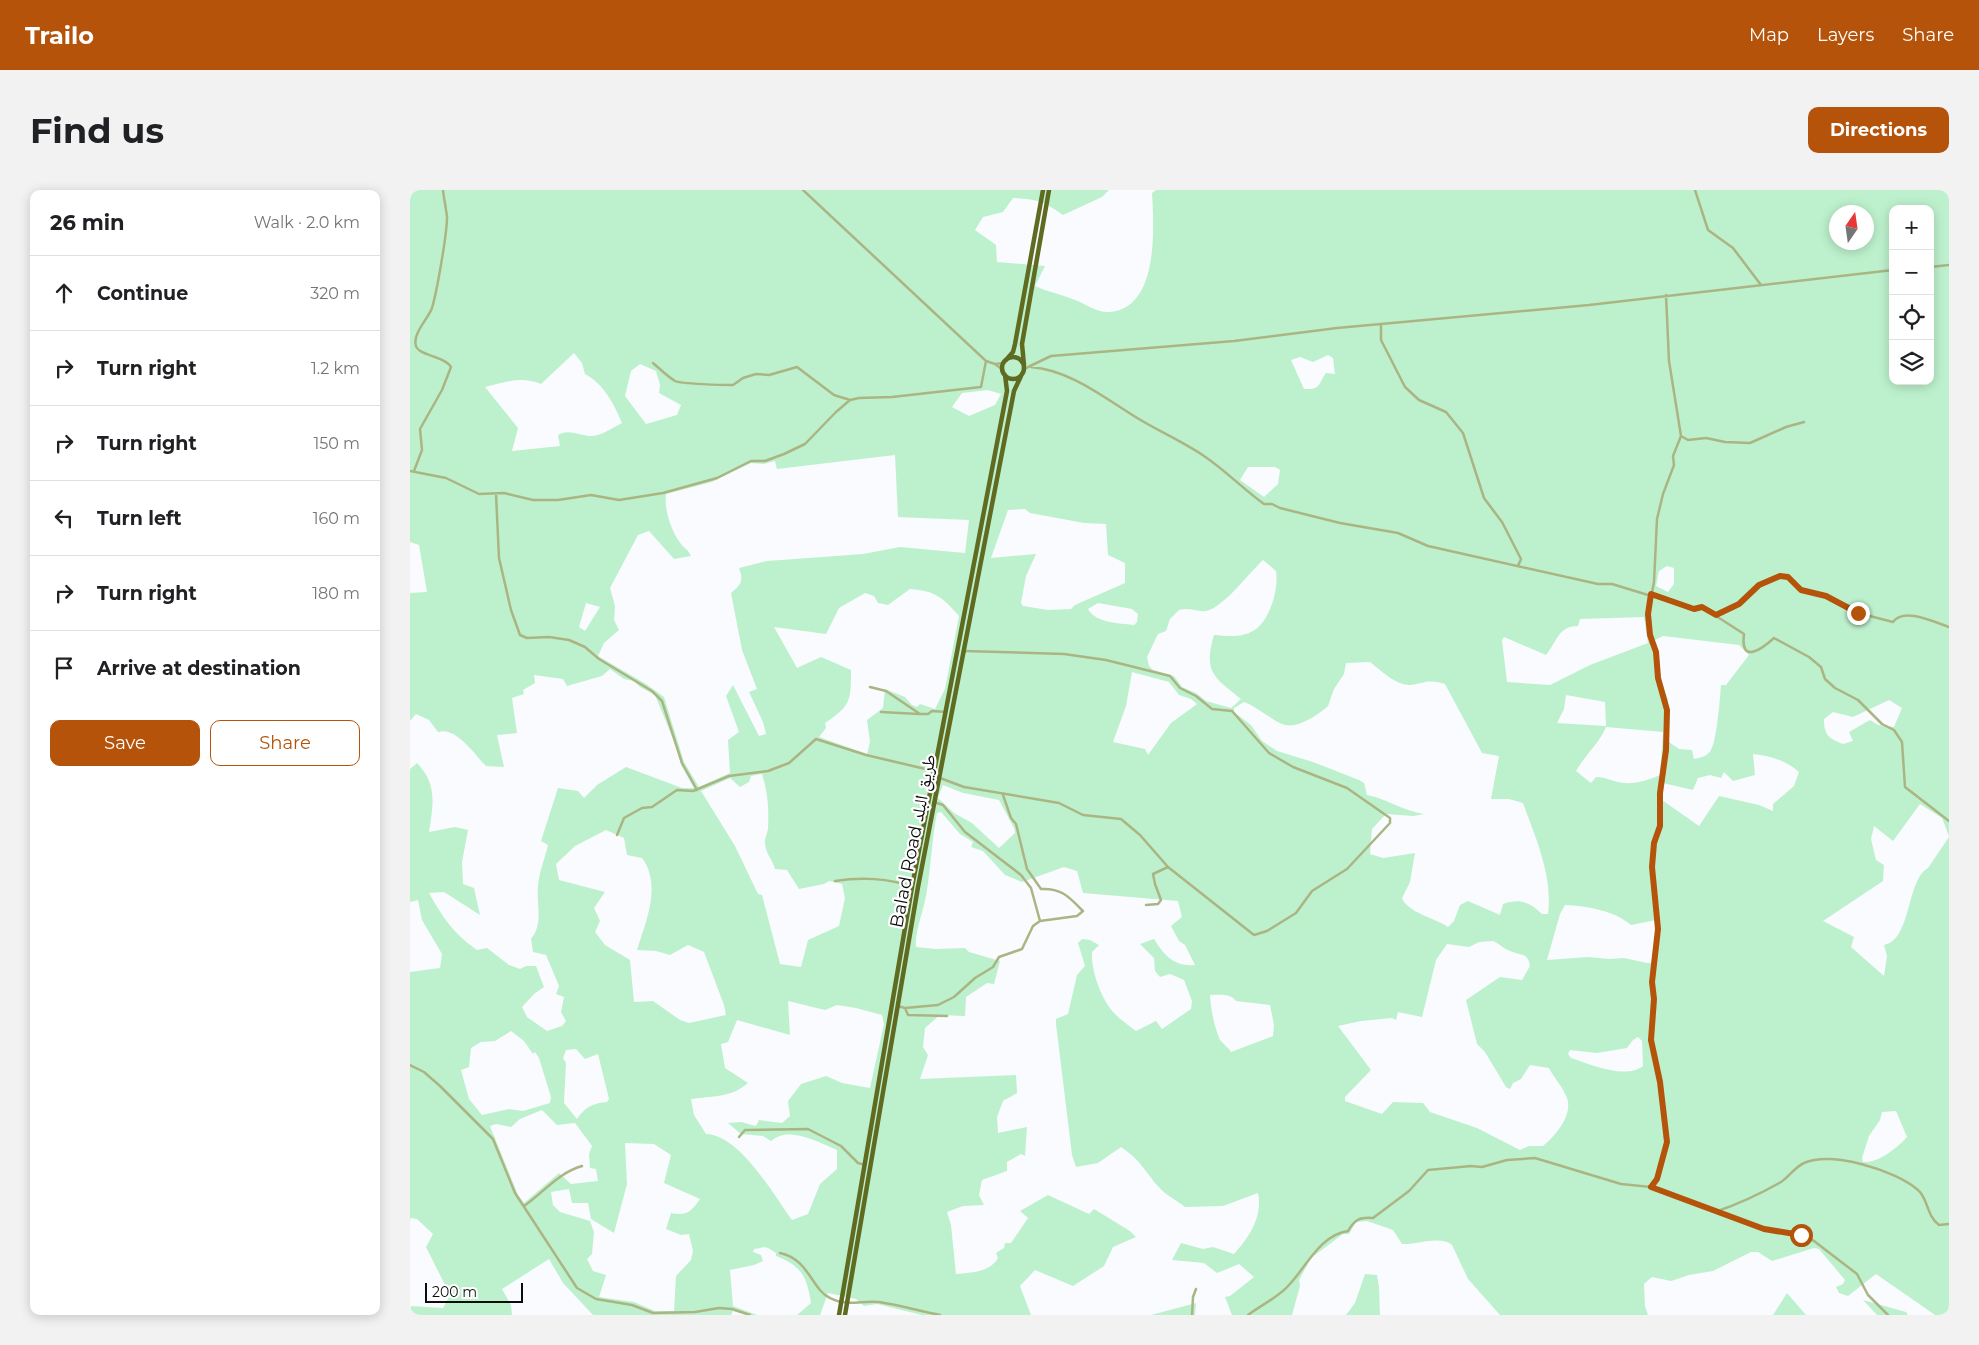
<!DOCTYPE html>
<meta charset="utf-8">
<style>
body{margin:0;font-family:Montserrat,"Noto Naskh Arabic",sans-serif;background:#f2f2f2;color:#202124}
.controls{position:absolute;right:15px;top:15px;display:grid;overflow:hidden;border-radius:10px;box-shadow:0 2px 12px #0003}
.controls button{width:45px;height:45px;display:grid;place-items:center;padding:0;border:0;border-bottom:1px solid #e0e0e0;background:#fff;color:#202124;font:25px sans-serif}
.compass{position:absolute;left:1419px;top:15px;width:45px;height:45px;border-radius:50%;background:#fff;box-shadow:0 2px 12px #0003;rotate:13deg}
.scale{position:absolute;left:15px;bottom:12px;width:98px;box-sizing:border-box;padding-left:5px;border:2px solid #0c0c0d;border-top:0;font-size:14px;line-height:18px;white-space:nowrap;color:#0c0c0d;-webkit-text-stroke:4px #fff;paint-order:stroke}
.stop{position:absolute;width:15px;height:15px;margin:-11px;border:4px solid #b45309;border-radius:50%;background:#fff}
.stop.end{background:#b45309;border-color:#fff;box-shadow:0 1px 5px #0008}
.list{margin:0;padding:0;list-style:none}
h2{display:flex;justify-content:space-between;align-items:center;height:65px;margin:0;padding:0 20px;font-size:21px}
h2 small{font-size:16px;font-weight:400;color:#757577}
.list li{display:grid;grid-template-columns:32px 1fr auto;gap:15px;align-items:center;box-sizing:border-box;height:75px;padding:0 20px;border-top:1px solid #e0e0e0}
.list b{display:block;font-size:19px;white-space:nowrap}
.list em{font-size:16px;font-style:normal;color:#757577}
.actions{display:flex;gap:10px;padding:15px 20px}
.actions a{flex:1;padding:11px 0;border:1px solid #b45309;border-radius:10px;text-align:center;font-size:18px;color:#b45309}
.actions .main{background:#b45309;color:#fff}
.icon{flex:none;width:28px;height:28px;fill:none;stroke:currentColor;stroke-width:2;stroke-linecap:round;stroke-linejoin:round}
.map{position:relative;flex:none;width:1539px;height:1125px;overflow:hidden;border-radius:10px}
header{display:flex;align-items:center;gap:30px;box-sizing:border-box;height:70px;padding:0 25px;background:#b45309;color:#fff}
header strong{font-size:24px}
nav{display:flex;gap:28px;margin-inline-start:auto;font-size:18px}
.intro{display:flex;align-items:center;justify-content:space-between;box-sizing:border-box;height:120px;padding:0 30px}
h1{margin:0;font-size:35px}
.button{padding:12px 22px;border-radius:10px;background:#b45309;color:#fff;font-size:18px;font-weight:700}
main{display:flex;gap:30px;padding:0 30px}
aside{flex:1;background:#fff;border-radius:10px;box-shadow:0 2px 12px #0003}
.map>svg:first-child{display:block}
</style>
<header>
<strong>Trailo</strong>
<nav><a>Map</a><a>Layers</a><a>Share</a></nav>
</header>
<div class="intro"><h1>Find us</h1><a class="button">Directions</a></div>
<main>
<aside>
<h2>26 min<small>Walk · 2.0 km</small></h2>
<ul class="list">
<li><svg class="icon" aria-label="ahead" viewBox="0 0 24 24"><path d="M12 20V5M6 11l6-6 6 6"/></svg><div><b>Continue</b></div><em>320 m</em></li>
<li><svg class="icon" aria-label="right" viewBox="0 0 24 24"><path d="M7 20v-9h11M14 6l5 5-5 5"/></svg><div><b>Turn right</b></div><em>1.2 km</em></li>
<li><svg class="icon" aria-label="right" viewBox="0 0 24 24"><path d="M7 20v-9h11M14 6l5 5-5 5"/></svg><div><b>Turn right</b></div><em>150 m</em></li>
<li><svg class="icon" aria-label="left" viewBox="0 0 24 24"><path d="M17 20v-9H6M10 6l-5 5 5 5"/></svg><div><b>Turn left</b></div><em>160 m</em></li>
<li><svg class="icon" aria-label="right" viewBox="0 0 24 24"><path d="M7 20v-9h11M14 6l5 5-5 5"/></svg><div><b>Turn right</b></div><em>180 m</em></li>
<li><svg class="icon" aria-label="arrive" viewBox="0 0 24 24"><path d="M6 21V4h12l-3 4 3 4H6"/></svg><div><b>Arrive at destination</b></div></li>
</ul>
<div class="actions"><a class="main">Save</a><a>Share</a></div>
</aside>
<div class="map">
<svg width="1539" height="1125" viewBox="0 0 1539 1125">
<rect width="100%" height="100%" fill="#f9fbfe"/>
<path fill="#bdf1cd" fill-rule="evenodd" d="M0,0h699l-7,7 -39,18c-19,-14 -26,-16 -50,-17l-10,14 -20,5 -8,13 21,15 1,17 48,4 -10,20c13,6 26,8 40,14 11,4 22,13 35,12 49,-4 44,-85 42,-119l4,-3h793v646l-7,-18 -22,-14 -27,37 -19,-15 -3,13 5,21 8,5 -1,16 -60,40 31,16 -3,10 33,29 3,-20 -3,-11c28,-5 22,-65 44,-77l21,-31v478h-14l-59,-41 -28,22 -9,-3 -3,-6 7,-3 2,-4 -26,-31 -5,-1 -42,13 -14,-9h-7l-38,19 -24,4 -18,6 -19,-4 -8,7 1,22 3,9h-148l-32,-36 -16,-34c-12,-10 -35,0 -50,-1l-9,-14 -26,-9 -11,1 -7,12h-6l-32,24 -12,22 1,6 -8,29h-60l-7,-18 5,-1 24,-19 -15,-13 -22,9 -13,-10 -32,-3 9,-17 22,6 10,-2 21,7c15,-17 29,-37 24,-61l-35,13 -38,1c-6,-5 -14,-9 -20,-14 -17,-15 -22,-32 -44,-46l-23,16 -22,4 -4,-12 -16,-131v-5l12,-5 9,-39 8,-9 -7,-23 4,-4 8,1 9,5 -7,7c-1,19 9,47 23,62 6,6 14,12 21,17l20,-10 6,8 29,-20 1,-8 -8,-21 -14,-6 -10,3 -5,-6 -1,-13 -14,-14 14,-5c10,16 20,28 41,26l-10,-20 -6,-4 -8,-15 11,-9 -4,-16 -95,-8 -6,-22 -13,-4 -42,15 -17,-7 -22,-24 -12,-4 2,-5 -13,-8 -19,-22 -4,1c-5,26 -6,51 -10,77 -2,17 -13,43 -11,57l20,2 29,-1 4,4 31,9 -6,23 -7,-1 -21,14 -1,19 -25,-1 -15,13 -2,19 5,8 -8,24 96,-4 1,18 -14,8 -6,16 1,16 29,-6 -2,29 -4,-2 -14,8v9l-25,9 -3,15 5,10 -21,1 -16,6 4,13 5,49c15,-1 34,-2 42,-16l-2,-5 8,-5 1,-5h6l17,-25 -8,-7 28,-16 41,19 5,-5 36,22 6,6 -23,10 -9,19 -31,20 -38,-16 -15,16 11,29h-109l-45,-11 -13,2 -8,-7 -28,-6 -8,22h-23l14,-12c-4,-26 -9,-37 -35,-47v-3c-12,-8 -9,-6 -22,-4l-1,3 8,3 2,6 -9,4 -24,5 3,36 24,9h-11l-13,-4 -2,4h-138l-30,-32 -14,-24 -47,30 9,16 1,10h-102l1,-9 32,2 7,-13 -24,-48 7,-13 -16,-15 -6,-1 -1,3v-249l30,-4 2,-14 -20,-34 -4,-20 -8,2v-133l7,-6c21,22 16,42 12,69l26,-5 13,3 -6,32 1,22 11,4 6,27 -36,-23 -15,1c14,25 24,40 48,57l10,-2 22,17 11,4 6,-3h10l8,21 -10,7 -12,13 5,10 20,14 15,-5 4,-5 -5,-9 3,-15 -8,-3 3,-8 -13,-31 -13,-3 -2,-13c13,-16 5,-34 7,-53 1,-14 7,-28 10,-41l-7,-4 17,-53 20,3 6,7 13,-13 29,-18 56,21h12l-13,-23 -3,-14 -23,-56 -15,-8 -6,-6 -10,-2 -14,-10 -8,7 -35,10 -4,-7 -29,-4 1,8 -12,7 1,4 -12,4 5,35 -20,2 7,32 -18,-1c-11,-11 -30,-40 -48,-34l-9,-12 -13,-6 -6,7v-128l17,-1 -8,-47 -9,-3zM1483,19h37v172h-37zM1426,22h30v30h-30zM164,163l8,10 3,11c19,10 29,30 37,49 -10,5 -22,14 -33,13 -12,-1 -20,-7 -31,-1l2,11 -48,5 6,-23 -33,-41c20,-5 36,-11 56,-3zM918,165l5,3 2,16 -9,-1c-8,11 -5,17 -22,16l-13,-29 9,-3 13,5zM230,174l16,7 4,14 -1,8 22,12 -4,10 -31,9 -21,-28 6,-25zM578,200l13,4 -6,11 -26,11 -17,-9 10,-14zM485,265l3,62 71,3 -4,33 -65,-6 -37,7 -96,7 -28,7c5,13 2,17 -8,25l11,57 15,39 -8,3 14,30 3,12 -7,2 -26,-51 -7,11 13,36 -11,8 2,33 -31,14 -15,-25 -20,-65 -18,-13 -48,-28 6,-13 15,-13 -5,-10 1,-14 -5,-18 28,-53 11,-4 25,28 17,-3c-3,-7 -6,-7 -10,-12 -10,-13 -17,-34 -15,-50l46,-12 39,-19 13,1 11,-3 2,8zM838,277h27l5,3 -2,14 -14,13 -24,-17zM615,319l5,4 54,10 22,1 2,31 17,8v20l-50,22 -4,4 -23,1 -25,-4 -2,-3 5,-27 10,-22 -45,4 17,-48zM853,370l13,11c3,17 -6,51 -23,60 -12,7 -26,5 -39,4 -11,37 0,42 27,64l-10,9 -25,-7 -10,-8 -14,-6 -8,-11 -21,-6 -4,-4 -2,-9 11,-23 8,-3 4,-12 9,-9c9,-3 18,2 27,1 17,-3 44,-39 57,-51zM1257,376l7,2v16l-6,8 -12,-6 3,-15zM500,399c26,2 32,8 49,27l-14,73 -10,20 -15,-5 -3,3 -5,-2 -7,-8 -20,-8 -2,19 -16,12 3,22 -3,12 -48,-17 7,-9 -1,-5c26,-17 26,-23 26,-53l-30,-13 -24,11 -23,-41 52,7 13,-26 26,-15 9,3 4,7 10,2zM176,413l14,4 -15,24 -6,-4zM688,413l34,6 6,5 -1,8 -3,3c-16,-2 -38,-2 -46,-16zM1234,427l4,26 -58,22 -40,20 -43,-3 -5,-42 2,-3 42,18c11,-13 12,-29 32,-29l2,-7zM1253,446l76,9 10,10 -23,30h-5c-1,13 -4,54 -10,65 -3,6 -11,8 -17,9l-2,-9 -13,-1 -10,-7 -1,-42 -7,-20 -3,-30 -5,-9zM960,472c10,8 27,24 40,23 18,-2 15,-6 35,-1l37,69 17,3 -8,43h18l14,4c13,36 30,73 25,111h-6c-12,-12 -22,-16 -39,-10l-3,11 -32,-14 -8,4 -6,16 -6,6c-13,-9 -40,-14 -46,-29l8,-16 5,-29 -32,5 -13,-4 2,-25 14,-15 27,2 11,-2c-21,-3 -36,-15 -57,-19l-3,-12 -5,-3 -46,-18 -36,-11 -15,-10 -11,-16 -17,-13v-4l10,-6c12,4 33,22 42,23 13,3 33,-11 42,-19l6,-17 10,-15 2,-11zM722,482l37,10 10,13 12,4 6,5 -26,19 -23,32 -3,-6 -32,-7 13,-36zM1156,505l39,7 1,24 -49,-3 7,-14zM1479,510l13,8 -8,19 -16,-2 -8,-5 -21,12 4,9 -10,3c-14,-6 -19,-8 -19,-25l9,-7 20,5zM1196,537l57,5 -3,43c-12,5 -23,9 -36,8 -10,-1 -18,-6 -28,-6l-5,6 -15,-12c9,-16 23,-27 30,-44zM1343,564c17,2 32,6 46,18l-5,14 -21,18v7l-14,-6 -40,-9 -20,30 -37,-26 1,-17 30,7 5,-12 12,-3 11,3 3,-6 9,9 22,-6zM352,584c6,19 7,35 6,55 -1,6 -4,10 -3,15 1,10 7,15 10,25l12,1 12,19 25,-5 5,-3 13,3 3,14 -6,28 -31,14 -7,27 -21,-3 -18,-69 -4,-1 -23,-48 -34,-55 29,-13 10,9 9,-5 2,-6zM533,595l20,8 36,7 15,28 1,5 -16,15 -27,-25 -18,-10 -16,-15zM196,640l18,8 3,17 15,3c20,27 4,63 -5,92l19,1 14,4 18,-10 16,7 20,53 2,10 -37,8 -9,-3 -27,-19 -19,1 -4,-42 -25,-15 -10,-13 5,-11 -6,-13 11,-16 -46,-12 -3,-16 19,-18zM1155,715c22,1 50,6 66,20l25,-5 2,14 -2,25 -3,4h-6l-23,-5 -14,1 -22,-2 -41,3 13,-46zM1083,751c7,3 11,8 17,10 11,5 18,1 20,15l-8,14 -22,-3 -34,23 11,44 8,8 21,35 4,2 3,-6 8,-4 9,-14 19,3c5,10 14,19 18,30 6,18 -12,38 -24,48h-14l-9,4 -43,-22 -47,-16 -7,-9 -30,-1 -11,12 -37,-13v-4l26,-27 -33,-44 23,-5 31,-3 4,2 2,-8 24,5 14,-57 11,-16 22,3 10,-5zM800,805c9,0 20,-2 26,6l34,4 4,20 -1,11 -42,16c-3,-5 -8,-8 -11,-12 -6,-14 -9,-30 -10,-45zM378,811l37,9 12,-5 19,3 26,7 2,9 -14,64 -28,-5 -16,-7 -25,8 -13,17 2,15 -8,7 -23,-3 -3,6 -15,-4 -13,1 13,11 22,2 8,5c18,-16 47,1 66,9v19l-17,15 -12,30 -16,6c-19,-26 -52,-85 -86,-86l-12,-19 -3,-16c21,-3 40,-1 57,-16l-23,-15 -4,-24 7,-2 9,-22 53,15zM101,841l13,10 9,13 2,-2 4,6 12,39 -1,6 -27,8 -14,-2 -27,6 -13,-16 -8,-29 8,-3 2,-19 10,-6 14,-1zM1228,847l4,4 1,25c-18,14 -53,-2 -72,-8l-3,-4 2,-4 27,3 30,-5 6,-8zM166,859l9,10 13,-5 11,45 -2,3c-14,1 -22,5 -30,17l-13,-16 2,-40 -3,-5 3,-8zM132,920l15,15 18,-2 17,23 -3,8 1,14 6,1 2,12 -27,3 -12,-11 -35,30 -6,-8 -28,-69 6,-2 15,3 9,-8zM1486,921l11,26c-10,11 -28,26 -44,25l-1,-4 7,-22 11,-16 2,-8zM215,953l29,1 17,11 -7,28 36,16c-9,13 -13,17 -29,14l-5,16 15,6 8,-1 4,17 -2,9 -15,16 -2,35h-19l-21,-9 -35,-5 7,-22 -13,-4 -6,-12 5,-5 2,-22 -4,-11 -30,-9 -7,-7 -2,-13 18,-3 3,14h16l3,16 23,14 13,-49z
M955,1084l12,1 2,12 1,28h-34l9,-12z
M1377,1103l19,22h-33z
M1453,1110l43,12 2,3h-31z
M786,1113l-1,12h-44z"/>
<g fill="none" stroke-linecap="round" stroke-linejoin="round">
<path stroke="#aab583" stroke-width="2.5" d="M393,0l183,171 9,3
M1285,0l13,40 25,18 28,37
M1520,77l19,-2
M971,135v15l24,47 14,13 27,12 17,21 21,65 18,24 19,37 -3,7
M243,173c7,6 14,13 22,18 6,3 48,4 58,4l10,-7 13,-4 13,1 28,-8 37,28 16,5
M621,177c38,3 71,29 103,49 22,14 48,25 70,40 21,14 39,33 60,48h8l8,4 60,15 58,10 30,13 170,38h14l82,25 8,-2 42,27c-4,31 18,15 30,4l35,19 12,10 4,12 10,9 23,12 24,24 12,6 8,12 3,45 44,34
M614,179l27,-13 183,-15 103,-13 252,-23 304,-35
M593,180l-8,-6 9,-1
M1271,246l7,4 18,-2 19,4 25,1 36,-16 18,-5
M0,281l36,7 33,16 25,-1 29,7h25l33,-5 28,5 44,-7 54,-15 34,-17h14l19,-7 21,-10 31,-32 14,-12 9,-2 33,-1 89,-10 5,-26
M4,281l8,-21 -2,-21 22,-39 9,-23c-6,-11 -32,-11 -35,-21 -4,-12 12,-27 16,-38 5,-17 15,-74 15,-91 -1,-9 -3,-18 -4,-27
M86,304l3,64 12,52 9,25 7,3 22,-1 20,3 16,7 14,12 53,32 10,10 20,62 15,27
M1307,425l22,-11 20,-19 25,-9 10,5 7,9 25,6 32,17 35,9c11,-15 41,0 56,5
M460,497l16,4 34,23h8l4,-3 14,1
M471,522l38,2
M530,588l24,9 95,16 24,12 38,4 19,16 28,32 86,68 13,-4 29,-18 16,-22 35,-22 43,-46v-5l-43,-30 -54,-21 -24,-14 -37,-42 -20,-2 -16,-13 -16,-8 -10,-12 -64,-16 -42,-6 -100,-3
M593,605l8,23 5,6 11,45 14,20c21,-1 28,8 42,22l-6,5 -37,5
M207,645l7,-17 18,-10 10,-1 25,-17 16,1 36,-15 39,-5 21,-8 27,-24 50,16 68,16
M425,691c25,-4 55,-3 77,6
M736,715l12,-1 3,-4 -6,-16 -2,-10 15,-7
M488,816l7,2 3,7 39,1
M495,818l33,-3 16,-8 21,-19 18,-11 6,-10 23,-8 11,-23 7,-5 -9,-33 -10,-13 -56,-43 -22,-27 -9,-3
M0,875l14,7 16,14 53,53 22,54 62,95 19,11 36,6 21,8 42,-1 24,-4 13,1 18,6
M329,947l6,-7 63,-1 33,17 17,17 7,2
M1241,997l64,25c23,-8 45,-18 66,-30 8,-5 14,-15 23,-19 28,-12 91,7 114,27 10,8 8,25 21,35l10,-1
M114,1016c20,-14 34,-33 58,-40
M1307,1023l47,16 37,6 13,6 43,33 11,21 20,20
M370,1063c29,6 32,37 50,45 17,9 32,2 49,4 20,3 41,9 61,13
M782,1125l1,-18 3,-8
M838,1125c13,-10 31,-18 41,-30 18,-19 31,-50 59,-54 7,-12 12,-14 25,-13l36,-27 19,-21 43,-4 11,1 25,-7 28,-2 86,26 30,3 6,-8 10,-37 -7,-60 -9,-42 3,-41 -3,-17 7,-53 -6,-62 1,-24 7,-18v-32l6,-43 1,-40 -9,-32 -2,-26 -5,-9 -3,-29 6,-32 3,-63 6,-25 11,-29 -1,-9 8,-20 -12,-75 -3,-66"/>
<path stroke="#606b22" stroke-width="4.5" d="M592 178a11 11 0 1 1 22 0a11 11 0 1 1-22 0Z
M596,170l7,-8 2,-8 28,-154
M614,175l-2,-21 27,-154
M429,1125l73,-428 95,-496 -2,-16
M435,1125l73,-428 96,-496 7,-15"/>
</g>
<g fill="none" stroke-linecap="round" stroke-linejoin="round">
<path stroke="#b45309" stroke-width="6" d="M1391,1045l-37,-6 -113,-42 6,-8 10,-37 -7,-60 -9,-42 3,-41 -2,-17 6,-53 -6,-62 2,-24 6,-17v-33l6,-43 1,-40 -9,-32 -2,-26 -6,-17 -2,-21 3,-20 43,15 8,-2 14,8 23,-11 20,-19 21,-9 8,1 13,13 25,6 32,17"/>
</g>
<g text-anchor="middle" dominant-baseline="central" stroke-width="4.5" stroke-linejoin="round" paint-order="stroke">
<g font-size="18" fill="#0c0c0d" stroke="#fff">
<text transform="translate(503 651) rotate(-79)">Balad Road طريق البلد</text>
</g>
</g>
</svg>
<div class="controls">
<button>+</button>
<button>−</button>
<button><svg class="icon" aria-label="locate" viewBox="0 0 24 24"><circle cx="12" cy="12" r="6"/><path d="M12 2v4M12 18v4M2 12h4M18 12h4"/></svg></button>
<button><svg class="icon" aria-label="layers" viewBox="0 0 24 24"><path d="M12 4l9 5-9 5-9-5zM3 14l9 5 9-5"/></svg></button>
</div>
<svg class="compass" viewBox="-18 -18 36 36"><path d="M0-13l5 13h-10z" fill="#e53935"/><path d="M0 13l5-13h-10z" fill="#757577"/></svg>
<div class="scale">200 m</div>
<div class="stop" style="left:1391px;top:1045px"></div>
<div class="stop end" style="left:1448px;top:423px"></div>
</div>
</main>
